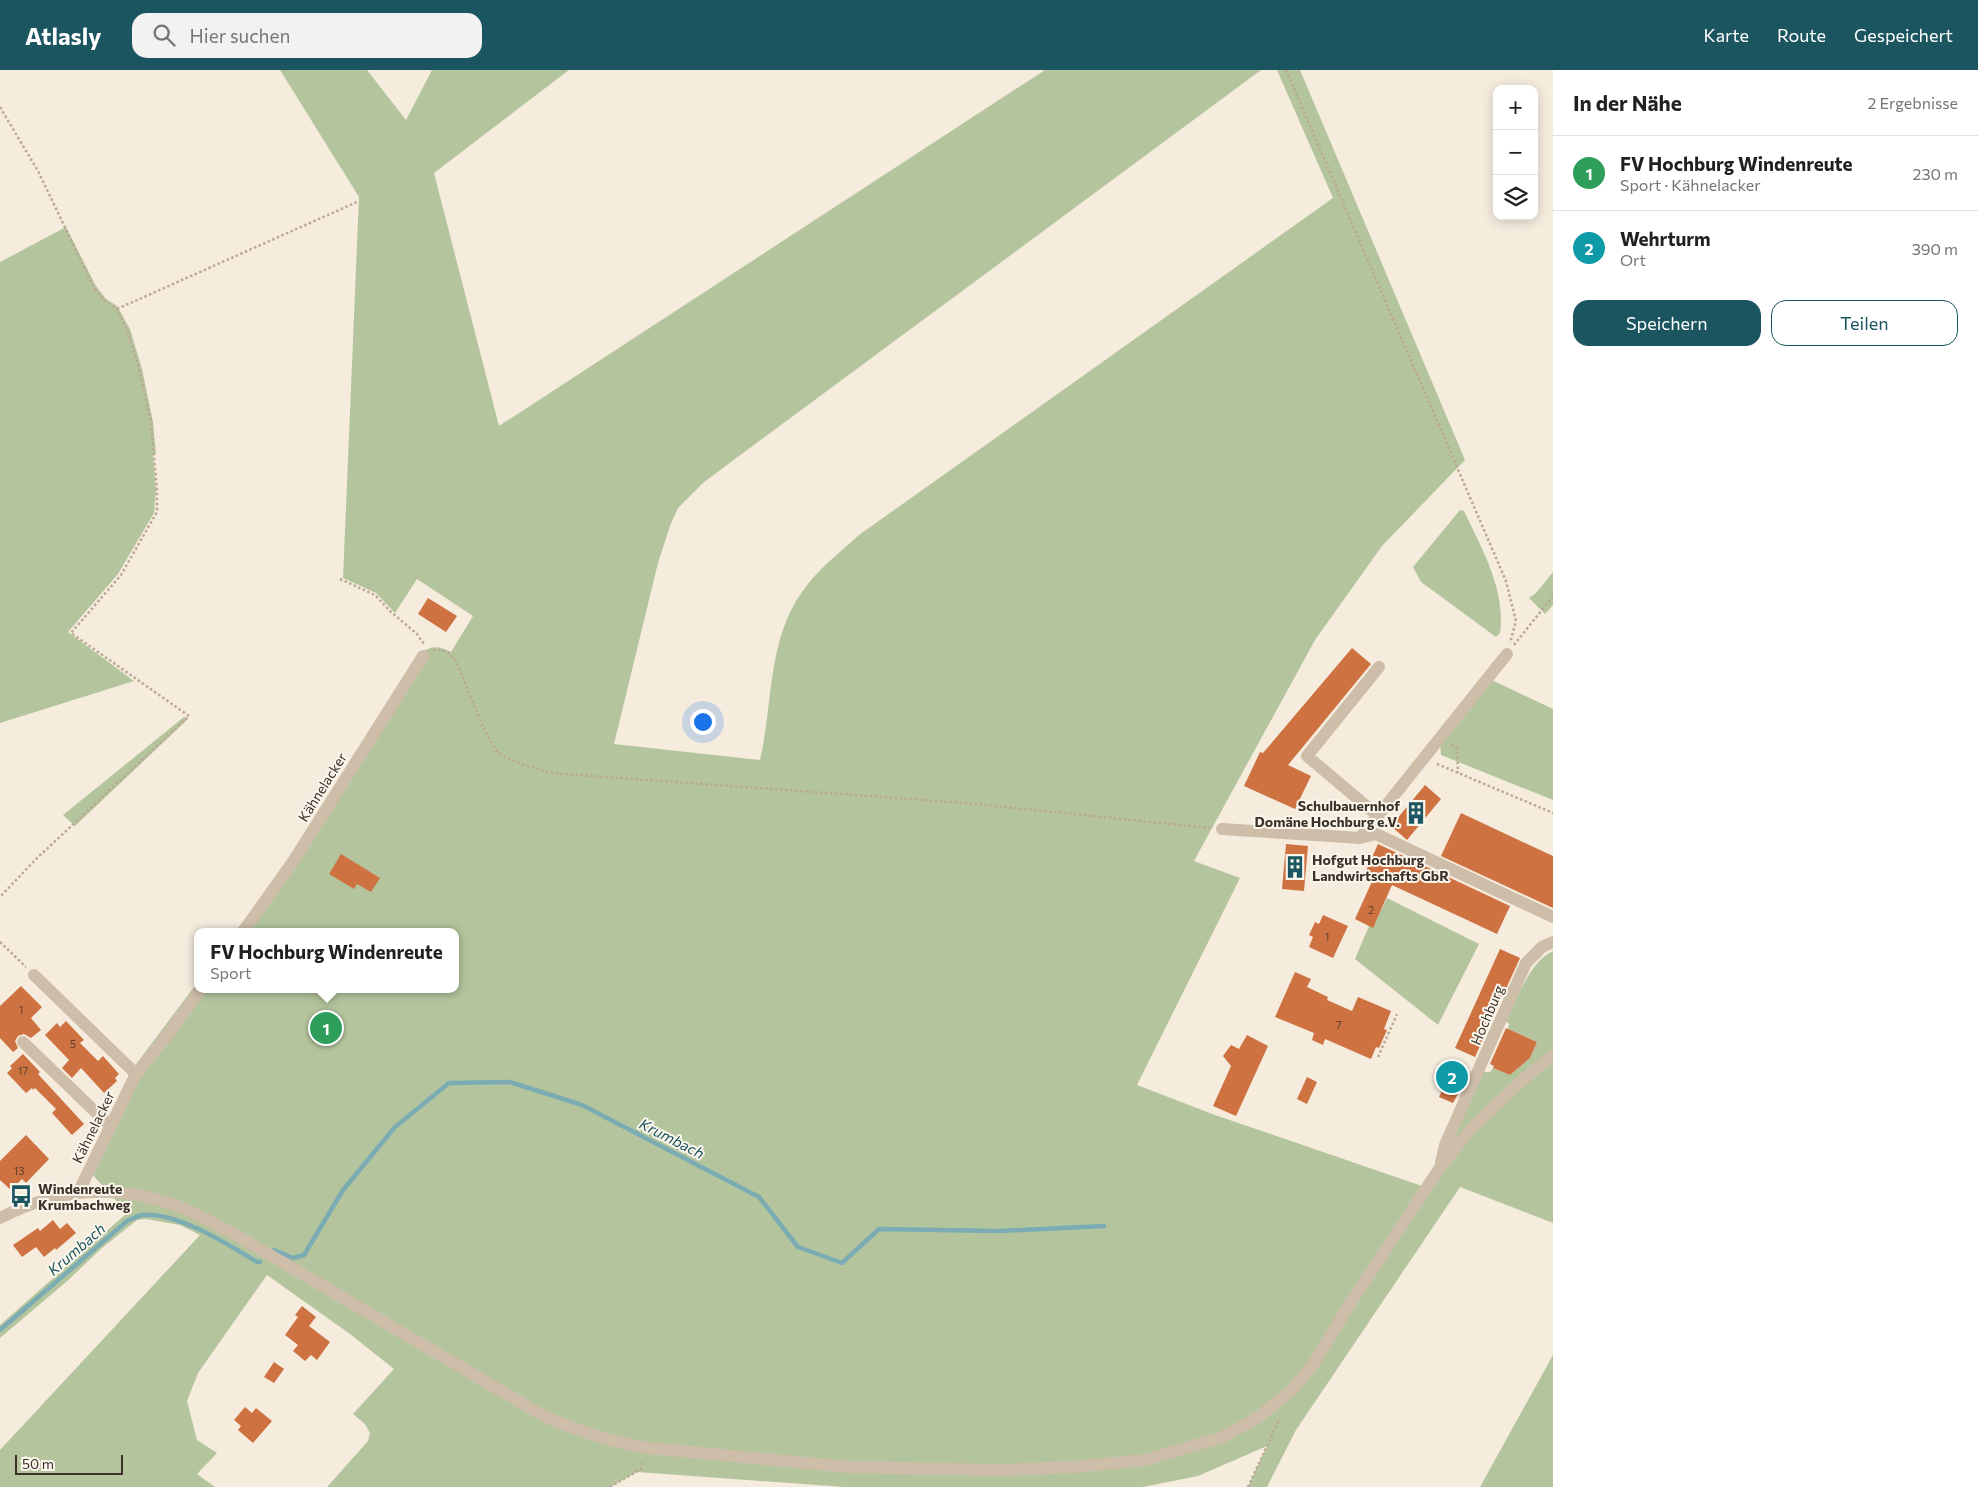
<!DOCTYPE html>
<html lang="de">
<meta charset="utf-8">
<style>
body{margin:0;font-family:Commissioner,sans-serif;background:#f2f2f2;color:#202124}
.controls{position:absolute;right:15px;top:15px;display:grid;overflow:hidden;border-radius:10px;box-shadow:0 2px 12px #0003}
.controls button{width:45px;height:45px;display:grid;place-items:center;padding:0;border:0;border-bottom:1px solid #e0e0e0;background:#fff;color:#202124;font:25px sans-serif}
.scale{position:absolute;left:15px;bottom:12px;width:108px;box-sizing:border-box;padding-left:5px;border:2px solid #3b3129;border-top:0;font-size:14px;line-height:18px;white-space:nowrap;color:#3b3129;-webkit-text-stroke:4px #fbf6ec;paint-order:stroke}
.you{position:absolute;left:702px;top:651px;width:18px;height:18px;margin:-12px;border:4px solid #fff;border-radius:50%;background:#1a73e8;box-shadow:0 0 0 8px #1a73e833}
.badge{display:grid;place-items:center;width:32px;height:32px;border-radius:50%;background:#1b5560;color:#fff;font-size:16px;font-weight:700}
.pin{position:absolute;translate:-50% -50%;border:2px solid #fff;box-shadow:0 1px 5px #0006}
.popup{position:absolute;left:194px;top:858px;width:265px;height:65px;box-sizing:border-box;display:grid;place-content:center;border-radius:10px;background:#fff;filter:drop-shadow(0 1px 4px #0005);font-size:16px;white-space:nowrap;color:#757577}
.popup b{font-size:19px;color:#202124}
.popup::after{content:'';position:absolute;left:50%;top:100%;margin-left:-10px;border:10px solid transparent;border-top-color:#fff}
.list{margin:0;padding:0;list-style:none}
h2{display:flex;justify-content:space-between;align-items:center;height:65px;margin:0;padding:0 20px;font-size:21px}
h2 small{font-size:16px;font-weight:400;color:#757577}
.list li{display:grid;grid-template-columns:32px 1fr auto;gap:15px;align-items:center;box-sizing:border-box;height:75px;padding:0 20px;border-top:1px solid #e0e0e0}
.list b{display:block;font-size:19px;white-space:nowrap}
.list p{margin:0;font-size:16px;white-space:nowrap;color:#757577}
.list em{font-size:16px;font-style:normal;color:#757577}
.actions{display:flex;gap:10px;padding:15px 20px}
.actions a{flex:1;padding:11px 0;border:1px solid #1b5560;border-radius:15px;text-align:center;font-size:18px;color:#1b5560}
.actions .main{background:#1b5560;color:#fff}
.icon{flex:none;width:28px;height:28px;fill:none;stroke:currentColor;stroke-width:2;stroke-linecap:round;stroke-linejoin:round}
.map{position:relative;flex:none;width:1553px;height:1417px;overflow:hidden}
header{display:flex;align-items:center;gap:30px;box-sizing:border-box;height:70px;padding:0 25px;background:#1b5560;color:#fff}
header strong{font-size:24px}
nav{display:flex;gap:28px;margin-inline-start:auto;font-size:18px}
.search{width:350px;height:45px;background:#f2f2f2;display:flex;align-items:center;gap:12px;box-sizing:border-box;padding:0 18px;border-radius:15px;color:#757577;font-size:19px}
main{display:flex}
aside{flex:1;background:#fff}
.map>svg:first-child{display:block}
</style>
<header>
<strong>Atlasly</strong>
<div class="search"><svg class="icon" aria-label="search" viewBox="0 0 24 24"><circle cx="10" cy="10" r="6"/><path d="M15 15l6 6"/></svg>Hier suchen</div>
<nav><a>Karte</a><a>Route</a><a>Gespeichert</a></nav>
</header>
<main>
<div class="map">
<svg width="1553" height="1417" viewBox="0 0 1553 1417">
<rect width="100%" height="100%" fill="#f5ecde"/>
<path fill="#b4c59d" d="M280,0h87l39,50 26,-50h137l-135,103 65,253 546,-356h216l-557,412 -26,26 -8,18 -12,37 -44,181 146,16c13,-55 7,-119 42,-168 15,-22 37,-39 57,-57l474,-337 -56,-128h23l165,390 -83,86 -67,94 -121,221 46,17 -103,207 78,30 207,71 25,-36 35,-78h8l3,-4 17,7 20,-17 7,-16 -29,-13 1,-5 -3,-3c10,-21 25,-61 47,-70v272l-93,-36 -164,243 -29,57h-19l19,-41 -69,30 -55,11h-298l-208,-15 -27,15h-283l41,-46 2,-8 -5,-9 -12,-10 41,-45 -44,-35 -83,-59 -69,98 -11,28 10,39 20,13 -20,21 18,13h-215v-37l200,-215 -20,-10 -34,-6 -9,1 -35,28 -36,34 -66,56v-13l127,-112 -37,-41 44,-105 63,-84v6h258v-57h-220l56,-74 130,-205c11,-8 18,-7 30,-1l22,-36 -56,-37 -22,34 -19,-20 -33,-15 16,-381z
M66,157l30,59 10,13 11,7 13,23 12,40 11,53 3,32h-3l3,37 -2,22 -36,61 -50,58 66,49 -134,42v-461z
M1460,440l4,1c18,38 42,79 36,122l-4,4 -75,-55 -8,-15z
M1553,502v33l-8,9 -16,-16 7,-5z
M1492,610l61,29v91l-112,-45 -1,-12z
M184,647l3,3 -112,106 -12,-11z
M1387,828l92,46 -41,81 -83,-66 14,-33 5,-1z
M1553,1285v132h-73z"/>
<g fill="none" stroke-linecap="round" stroke-linejoin="round">
<path stroke="#7bacb4" stroke-width="4.5" d="M274,1180l19,8 11,-3 39,-65 52,-63 54,-44 61,-1 72,23 177,92 39,50 44,16 37,-34 120,2 105,-5
M0,1260l127,-109c5,-2 10,-5 15,-6 34,-4 87,30 115,47h3"/>
</g>
<path fill="#cf7242" d="M428,528l29,18 -11,16 -28,-18z
M1352,578l19,16 -83,101 23,11 -16,33 -51,-23 16,-34 3,1z
M1425,715l16,14 -34,41 -16,-14z
M1461,743l92,43v52l-112,-52z
M1286,774l22,2 -4,45 -22,-2z
M1378,774l132,62 -13,28 -105,-49 -19,43 -18,-9 19,-42 -9,-4z
M341,784l39,24 -9,14 -14,-8 -3,5 -25,-15z
M1323,845l25,11 -15,32 -24,-11 4,-10 -4,-2 6,-13 4,2z
M1500,879l20,9 -45,99 -20,-9z
M1295,902l16,7 -4,8 21,10 -1,3 25,11 6,-14 33,14 -7,18 3,1 -8,18 -3,-1 -5,12 -46,-20 -2,6 -11,-5 2,-7 -39,-16z
M21,916l21,21 -11,11 10,12 -10,8 -7,-4 -6,2 -3,5 3,7 -5,4 -13,-14v-32z
M66,951l18,19 -4,3 18,18 5,-5 16,18 -4,4 2,3 -13,12 -23,-25 -9,10 -10,-10 7,-8 -24,-25 12,-12 3,4z
M1506,958l31,14 -7,16 -20,17 -17,-7 1,-2 -4,-2z
M1247,965l21,11 -32,70 -23,-10 18,-40 -8,-10 8,-11 8,4z
M23,984l17,18 -2,2 46,50 -12,11 -20,-22 4,-4 -21,-21 -2,2 -1,-2 -6,5 -19,-20 5,-5 -2,-2z
M1307,1007l10,5 -10,22 -10,-5z
M1446,1012l14,8 -7,13 -14,-6z
M26,1065l23,24 -23,24 -4,-4 -11,11 -11,-10v-19z
M53,1150l7,9 7,-6 9,10 -20,17 -1,-2 -11,9 -8,-10 -14,10 -9,-12 25,-17 2,3z
M302,1236l14,11 -7,9 21,16 -13,18 -6,-5 -6,6 -12,-10 5,-6 -13,-10 13,-18 -3,-2z
M274,1292l10,7 -10,14 -10,-6z
M245,1337l7,6 4,-5 16,13 -19,22 -15,-13 3,-4 -7,-6z"/>
<g fill="none" stroke-linecap="round" stroke-linejoin="round">
<path stroke="#baa893" stroke-width="2.5" stroke-dasharray="2.5 2.5" stroke-linecap="butt" d="M1286,0l220,511 10,40 -6,22
M0,37l38,64 56,117 10,12 13,9 10,21 12,39 12,53 6,68v22l-36,63 -50,58 118,83 -153,143 -36,38
M117,239l240,-107
M340,509l35,16 15,16 27,23 7,10
M1514,575l39,-49
M433,580l14,1 9,10c8,18 31,82 43,92 14,10 34,14 51,20l416,30 244,25
M1452,674l5,4 1,25
M1437,694l116,49
M0,872l26,25
M1378,987l19,-43
M610,1417l31,-18 2,-8
M1248,1417l32,-69"/>
<path stroke="#cebea9" stroke-width="12" d="M1377,745l-70,-59 72,-89
M1222,759l138,9 147,-184
M1360,768l16,-4 177,83
M243,862l51,-72 129,-204
M34,905l102,99
M23,972l86,83
M1441,1093l4,-18 81,-182 16,-16 11,-5
M78,1123l58,-119 30,-37 35,-48
M0,1148c58,-30 120,-35 182,-10 25,10 48,24 71,37l291,171c34,15 67,26 104,32l200,19 153,3 72,-3 72,-7 78,-23 37,-21 32,-26 20,-24 41,-67 88,-133 30,-37 47,-45 35,-29"/>
</g>
<defs>
<symbol id="building-bare" viewBox="-9 -9 18 18"><path d="M-4-6H4V6H1V3H-1V6H-4ZM-2.5-4.3h1.7v1.8h-1.7ZM.8-4.3h1.7v1.8H.8ZM-2.5-1h1.7V.8h-1.7ZM.8-1h1.7V.8H.8Z" fill="#1b5560" stroke="#fbf6ec" stroke-width="2.5" paint-order="stroke"/></symbol>
<symbol id="bus-bare" viewBox="-9 -9 18 18"><path d="M-5-6H5V4H4V6H2V4H-2V6H-4V4H-5ZM-3.5-4V0h7V-4ZM-3.5 1.2v1.5H-2V1.2ZM2 1.2v1.5H3.5V1.2Z" fill="#1b5560" stroke="#fbf6ec" stroke-width="2.5" paint-order="stroke"/></symbol>
</defs>
<g fill-rule="evenodd">
<use href="#building-bare" x="1400" y="727" width="32" height="32"/>
<use href="#building-bare" x="1279" y="781" width="32" height="32"/>
<use href="#bus-bare" x="5" y="1110" width="32" height="32"/>
</g>
<g text-anchor="middle" dominant-baseline="central" stroke-width="4" stroke-linejoin="round" paint-order="stroke">
<g font-size="11" fill="#60412f">
<text x="1371" y="839">2</text>
<text x="1327" y="866">1</text>
<text x="21" y="939">1</text>
<text x="1339" y="954">7</text>
<text x="73" y="973">5</text>
<text x="23" y="1000">17</text>
<text x="19" y="1100">13</text>
</g>
<g font-size="14" fill="#3b3129" stroke="#fbf6ec">
<text transform="translate(322 717) rotate(-58)">Kähnelacker</text>
<text transform="translate(1487 945) rotate(-67)">Hochburg</text>
<text transform="translate(93 1057) rotate(-64)">Kähnelacker</text>
</g>
<g font-size="14" font-weight="bold" fill="#3b3129" stroke="#fbf6ec" text-anchor="start">
<text x="1400" y="735" text-anchor="end">Schulbauernhof<tspan x="1400" dy="16">Domäne Hochburg e.V.</tspan></text>
<text x="1312" y="789">Hofgut Hochburg<tspan x="1312" dy="16">Landwirtschafts GbR</tspan></text>
<text x="38" y="1118">Windenreute<tspan x="38" dy="16">Krumbachweg</tspan></text>
</g>
<g font-size="15" font-style="italic" fill="#1b5560" stroke="#fbf6ec">
<text transform="translate(672 1068) rotate(27)">Krumbach</text>
<text transform="translate(76 1179) rotate(-41)">Krumbach</text>
</g>
</g>
</svg>
<div class="controls">
<button>+</button>
<button>−</button>
<button><svg class="icon" aria-label="layers" viewBox="0 0 24 24"><path d="M12 4l9 5-9 5-9-5zM3 14l9 5 9-5"/></svg></button>
</div>
<div class="scale">50 m</div>
<div class="you"></div>
<div class="pin badge" style="left:326px;top:958px;background:#2e9e5b">1</div>
<div class="popup"><b>FV Hochburg Windenreute</b>Sport</div>
<div class="pin badge" style="left:1452px;top:1007px;background:#0f9aa8">2</div>
</div>
<aside>
<h2>In der Nähe<small>2 Ergebnisse</small></h2>
<ul class="list">
<li><span class="badge" style="background:#2e9e5b">1</span><div><b>FV Hochburg Windenreute</b><p>Sport · Kähnelacker</p></div><em>230 m</em></li>
<li><span class="badge" style="background:#0f9aa8">2</span><div><b>Wehrturm</b><p>Ort</p></div><em>390 m</em></li>
</ul>
<div class="actions"><a class="main">Speichern</a><a>Teilen</a></div>
</aside>
</main>
